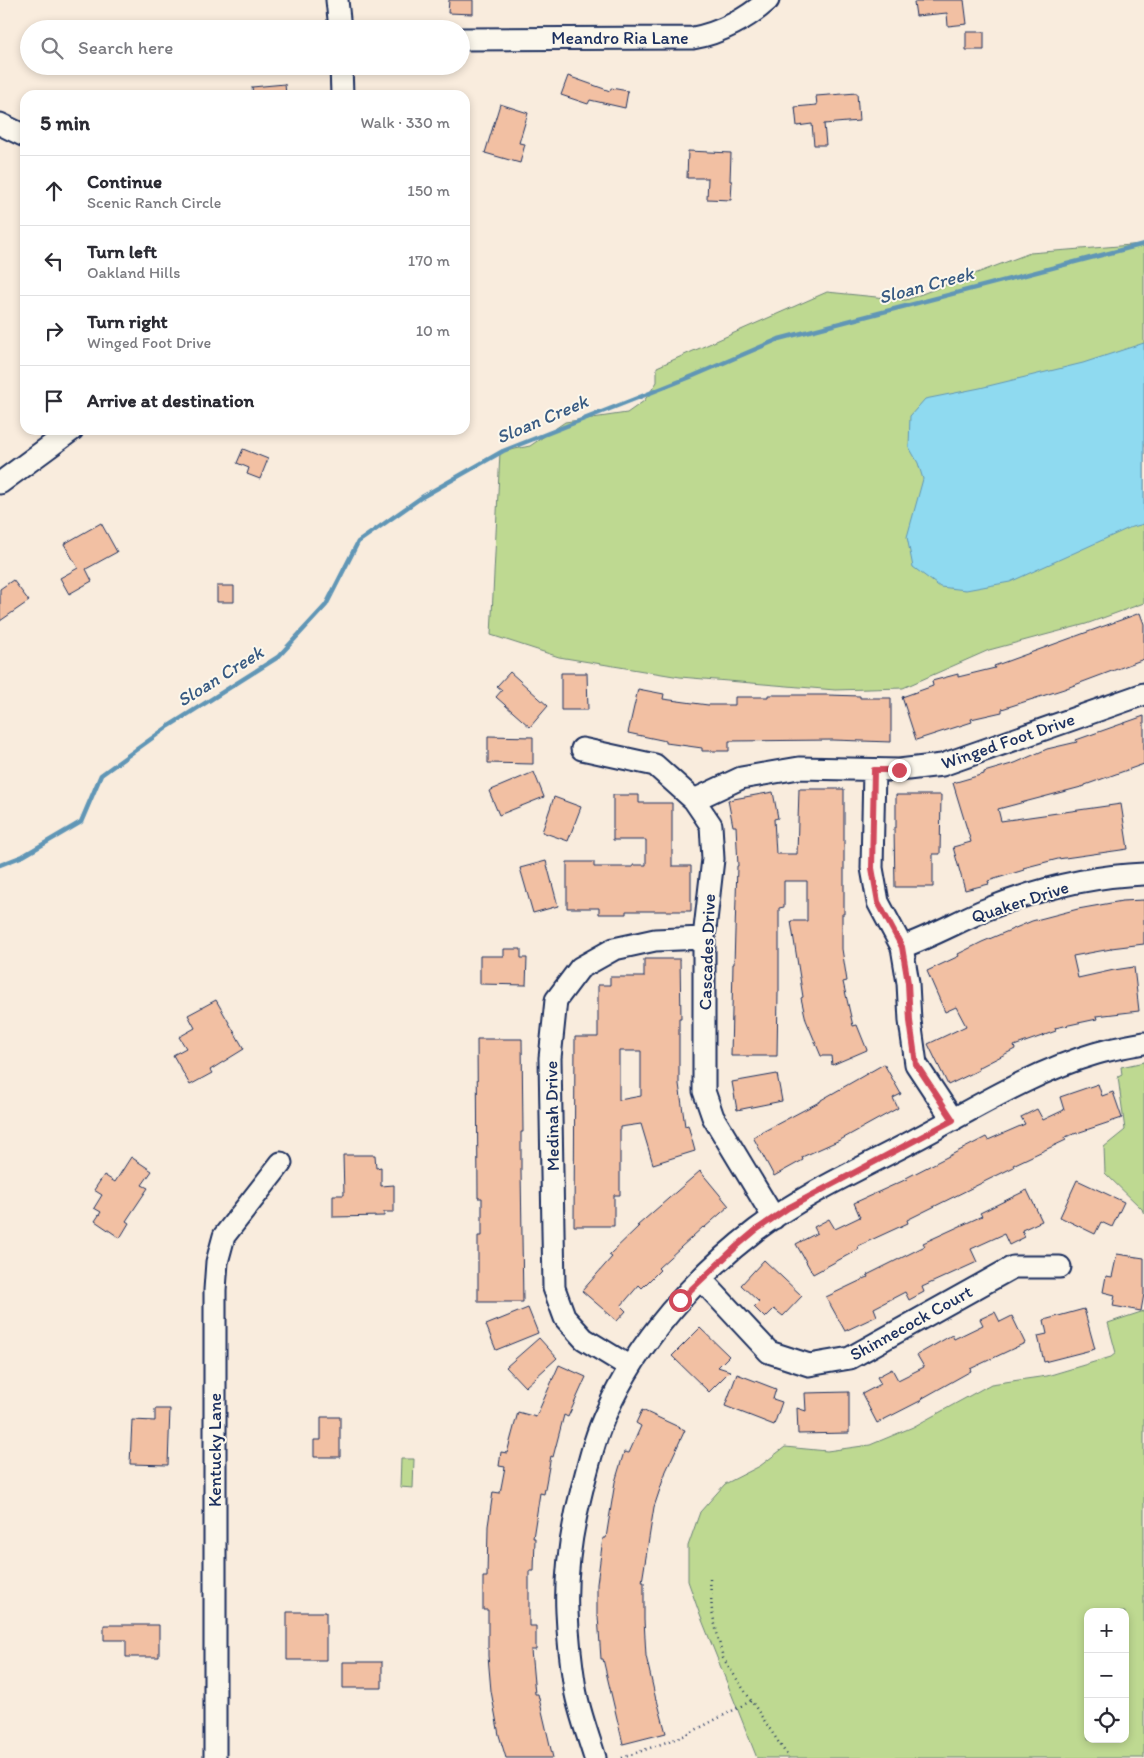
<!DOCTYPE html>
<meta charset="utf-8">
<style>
body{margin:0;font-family:Itim,sans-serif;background:#f2f2f3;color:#2b2b33}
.controls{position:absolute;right:15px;bottom:15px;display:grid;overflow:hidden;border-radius:10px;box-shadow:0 2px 8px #0003}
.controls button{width:45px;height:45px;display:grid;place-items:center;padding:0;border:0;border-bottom:1px solid #e1e1e2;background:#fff;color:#2b2b33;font:25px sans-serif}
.stop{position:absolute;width:15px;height:15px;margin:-11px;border:4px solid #d1495b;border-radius:50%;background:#fff}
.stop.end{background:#d1495b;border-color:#fff;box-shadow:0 1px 5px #0008}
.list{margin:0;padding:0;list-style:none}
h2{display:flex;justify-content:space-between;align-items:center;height:65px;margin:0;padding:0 20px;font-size:21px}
h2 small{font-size:16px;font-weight:400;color:#7c7c81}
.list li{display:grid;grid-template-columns:32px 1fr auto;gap:15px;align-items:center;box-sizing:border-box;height:70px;padding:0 20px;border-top:1px solid #e1e1e2}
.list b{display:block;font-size:19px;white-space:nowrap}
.list p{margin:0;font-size:16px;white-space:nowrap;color:#7c7c81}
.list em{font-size:16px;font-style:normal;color:#7c7c81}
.icon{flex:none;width:28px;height:28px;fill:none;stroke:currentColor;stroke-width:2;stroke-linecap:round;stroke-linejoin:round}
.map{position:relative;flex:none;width:1144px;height:1758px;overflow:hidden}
.search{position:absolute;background:#fff;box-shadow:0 2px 8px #0003;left:20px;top:20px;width:450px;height:55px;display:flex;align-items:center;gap:12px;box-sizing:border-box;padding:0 18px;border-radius:28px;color:#7c7c81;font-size:19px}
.panel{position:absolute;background:#fff;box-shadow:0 2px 8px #0003;left:20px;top:90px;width:450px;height:345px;border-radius:15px}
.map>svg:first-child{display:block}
</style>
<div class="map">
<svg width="1144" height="1758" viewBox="0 0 1144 1758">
<rect width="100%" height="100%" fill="#f9ecdd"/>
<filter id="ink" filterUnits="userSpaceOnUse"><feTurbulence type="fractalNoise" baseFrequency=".02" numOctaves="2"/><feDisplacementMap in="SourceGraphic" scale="10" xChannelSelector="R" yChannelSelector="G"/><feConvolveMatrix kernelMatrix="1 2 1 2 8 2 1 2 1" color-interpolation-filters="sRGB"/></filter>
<g filter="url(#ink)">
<path fill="#bed991" stroke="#6c8478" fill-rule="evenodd" d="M1144,244v359l-58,21 -97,26 -86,38 -68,2 -155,-13 -121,-20 -68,-22 9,-183 30,-6 35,-24 62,-9 17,-12 13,-19v-15l170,-75 79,8 124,-47z
M1144,1062v152l-2,-5 -37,-36 -1,-26 21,-17 -7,-53 4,-2 -1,-8z
M1144,1311v447h-387l-57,-143 -12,-34v-35l12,-34 25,-28 35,-18 25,-19 42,4 43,-6 43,-18 78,-43 56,-8 64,-19 5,-4 -8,-30zM1088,1612h37v127h-37z
M401,1459h13l-1,29 -13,-1z"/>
<path fill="#8fdaf0" stroke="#6196b6" d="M1144,343v181l-15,4 -119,54 -44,8 -26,-3 -27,-20 -6,-30 16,-58 -5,-16 -9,-16 1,-31 15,-17 55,-11 103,-25z"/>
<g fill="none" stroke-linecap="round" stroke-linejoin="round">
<path stroke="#6196b6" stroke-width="4.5" d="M0,865l23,-9 58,-34 20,-47 68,-49 109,-69 48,-52 32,-63 64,-45 81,-46 190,-75 86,-37 365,-95"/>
</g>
<path fill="#f2c0a3" stroke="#1b2f5e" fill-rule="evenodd" d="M449,0h24v14l-25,-1z
M922,0h42l3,24 -19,2 -1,-13 -31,3 -2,-14h8z
M966,32h18v18h-18z
M568,76l42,15 1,-3 17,3 -3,17 -35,-8 -2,4 -27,-9z
M285,84l1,11h-33l-1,-8z
M857,93l2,28 -35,3 2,21h-12l-2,-21 -15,2 -2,-19 22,-2 -1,-9z
M500,104l28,9 -9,30 6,1 -5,19 -35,-10z
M688,151l43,2 -1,28h2l-1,19 -24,-1 1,-21h-21z
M243,449l25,10 -8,20 -13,-5 2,-6 -12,-5z
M101,523l16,29 -31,17 6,12 -23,13 -9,-16 18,-10 -14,-24z
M13,580l16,21 -29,20v-32z
M217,586h17v16h-17z
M1140,613l4,11v35l-80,30 -62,20v3l-31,7 1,3 -56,18 -14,-43 31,-11 -1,-5 26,-7v3l37,-9 -1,-2z
M510,672l38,34 -18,21 -34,-30 6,-7 -5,-4z
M561,673h26l1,37h-27z
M638,689l26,5 -1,5 45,6h27v-8h33v-2h59l33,1v2h31v44l-58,-2 -104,1v10h-27v-3l-36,-5v-2l-38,-8z
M1144,716v48l-59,21v1l-87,23 3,12 120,-17 7,45 -70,10 -35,9 1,2 -36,11 1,3 -24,6 -12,-43 18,-5 -18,-59 31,-9v-2l31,-9 32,-14 30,-7 -1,-2z
M488,736l45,1v27l-45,-1z
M534,772l10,25 -45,18 -10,-24z
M799,789h45v125h-2v35l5,32 -4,1 10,44 4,-1 10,25 -35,15 -1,-9h-10l-15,-36 -5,-22 2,-1 -12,-76h16v-40h-23v26l-5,1v84h-1l-1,64h-46l2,-92h1l3,-98h1l-2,-40h-3l-5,-26 45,-8 5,26 -4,1 2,35h21z
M613,795h26v8h33v63h19v45h-65v3h-27v-6h-32v-46h27v5h39v-2h13v-25h-33z
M896,795h45l-1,59h-7v33h-38l-1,-59h2z
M554,797l27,10 -13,34 -26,-9z
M546,861l12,45 -25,7 -13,-45z
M1144,900v44l-33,4v1l-38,7 5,22 36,-8 20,-3 5,44 -43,5 1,3 -42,9 1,3 -42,15 1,3 -37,19 1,2 -31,15 -20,-41 38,-18 -10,-19 -11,5 -18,-41 32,-15 -1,-2 24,-12 50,-21 46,-12 44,-8z
M504,949h17v9h6l-1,27 -46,-1v-28h24z
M644,959h36l1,59h-2v66l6,42 3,-1 7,26 -42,13 -12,-40 -21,3v68h-6v31h-40l1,-189h23v-52h12v-8h34zM619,1051h22v45l-22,4z
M216,1000l28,49 -34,21 2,3 -22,12 -17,-30 13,-7 -7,-11 16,-9 -7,-13z
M477,1039h45l1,93h-2v39l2,131h-45v-66h4v-38h-4z
M884,1064l17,30 -8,4 5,10 -56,31 -40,18 1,3 -29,16 -21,-39 68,-36v-1z
M777,1074l5,27 -45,9 -5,-28z
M1098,1084l4,12 11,-4 9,26 -57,19 1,3 -53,25 1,2 -107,53 1,3 -50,23 1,3 -46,25 -17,-30 21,-11 -3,-6 15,-8 6,10 25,-12 -6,-14 53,-24 -1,-1 80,-41 2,3 37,-16 -4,-7 16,-8 6,11 21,-10 -4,-13z
M343,1155h32l1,13 5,-1v19l13,-1v27h-10v4l-51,1v-22h11z
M131,1157l21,14 -10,14 6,3 -22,33 3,2 -9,15 -25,-17 6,-9 -7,-4 8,-13 -8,-5 10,-15 11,7z
M700,1171l29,35 -25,22 -1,-1 -45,41 2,2 -18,18 -3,-3 -18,21 5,5 -9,10 -35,-30 30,-34 -3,-2 30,-29h-2z
M1077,1180l47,22 -12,25 -11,-5 -6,12 -35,-17z
M1027,1190l15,31 -20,9 3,7 -16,8 -5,-11 -33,15 6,13 -55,25 2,5 -15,8 -4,-8 -31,16 3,8 -32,15 -19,-34 42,-20 -1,-2 58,-29 -2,-3 59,-27 -2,-3z
M1117,1254l27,4v36l-3,17 -28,-5 2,-11 -12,-3 3,-16 6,1z
M764,1260l38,36 -19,20 -9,-7 -9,9 -11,-11 5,-5 -18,-17z
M528,1308l10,25 -42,17 -10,-25z
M1084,1309l11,40 -51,13 -6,-26 9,-2 -3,-14z
M995,1312l5,10 12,-6 13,27 -55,26 1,2 -50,28 1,1 -45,23 -15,-29 19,-10 -4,-7 15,-8 6,11 26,-13 -7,-12 35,-20 2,4 29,-14 -3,-6z
M700,1328l29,28 -11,11 12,4 -21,21 -37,-36z
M539,1338l18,20 -32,29 -19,-20z
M559,1365l27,12 -18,40 -4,-2 -11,42 -2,-1 -7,38 -4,-1 -7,45h2l-1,33h-5v55h7v24h-5l4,44h3l15,64h-47l-7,-23 -8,-44 -3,-35v-46h-5v-33h4l1,-51 5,-34 7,1 5,-26 -6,-1 2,-14 6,1 11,-41 18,5z
M737,1374l39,15 -3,10 9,3 -8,23 -49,-19z
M849,1392v41l-51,1 -1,-26 9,3 -1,-18z
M155,1409h15l-2,56 -38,-1 2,-44 23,1z
M642,1410l43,20 -19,41 -12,36 -12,75h2v38l2,36 10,44h1l9,33 -43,11 -20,-85h-2l-3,-43h-1v-32l6,-46h3l9,-56 9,-30 5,1 12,-27 -5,-3z
M321,1417h19v40h-26v-17h7z
M287,1612h39v48h-39z
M104,1625h55v32h-33v-17h-22z
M343,1662h39v26h-39z"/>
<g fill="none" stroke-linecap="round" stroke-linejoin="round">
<defs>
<path id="minor" d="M337,0l3,29
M461,39l232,-1c28,-5 55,-20 75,-38
M341,66l1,29
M0,124l25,12
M0,483l72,-53
M582,749l73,16 39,35 17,25 2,34 -9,79v153l9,26 61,101
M874,770l-2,98 6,34 24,45 6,36 2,38 6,43 37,56
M694,800l47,-22 58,-10 100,2 43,-5 202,-71
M902,947c28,-10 55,-25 83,-37 50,-20 105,-34 159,-36
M701,1279l68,73 40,13 41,-7 163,-91h47
M630,1367l-46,-28 -19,-21 -11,-30 -4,-230 6,-58 24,-32 34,-19 41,-9 49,-2
M215,1758v-468l2,-28 7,-26 57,-73
M595,1758c-7,-23 -16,-46 -20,-69 -4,-26 -7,-52 -8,-77 -2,-41 5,-84 15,-123 7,-26 13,-53 25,-78 31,-70 89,-135 149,-181 48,-36 104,-61 157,-89 57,-30 119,-69 181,-87 16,-5 33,-8 50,-11"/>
</defs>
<use href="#minor" stroke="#1b2f5e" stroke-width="25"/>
<path stroke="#1b2f5e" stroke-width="2.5" stroke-dasharray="1 4" stroke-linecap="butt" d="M710,1579l2,33 11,46 66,100
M622,1758l64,-23 65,-34"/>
<use href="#minor" stroke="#fbf7ec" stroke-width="21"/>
</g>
</g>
<g fill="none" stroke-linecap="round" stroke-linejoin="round" filter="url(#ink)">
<path stroke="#d1495b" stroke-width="6" d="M680,1300l57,-54 19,-16 32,-22 165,-88 -37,-56 -6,-43 -2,-38 -6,-36 -24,-45 -6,-34 2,-98h25"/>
</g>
<g text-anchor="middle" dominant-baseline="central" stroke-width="4" stroke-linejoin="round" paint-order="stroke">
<g font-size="18" fill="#1b2f5e" stroke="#fbf7ec">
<text x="620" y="38">Meandro Ria Lane</text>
<text transform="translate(1008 741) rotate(-19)">Winged Foot Drive</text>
<text transform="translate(1020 902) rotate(-18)">Quaker Drive</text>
<text transform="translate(707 952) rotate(-88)">Cascades Drive</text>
<text transform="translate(552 1116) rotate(-91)">Medinah Drive</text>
<text transform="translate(911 1323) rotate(-29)">Shinnecock Court</text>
<text transform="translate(215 1450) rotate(-90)">Kentucky Lane</text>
</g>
<g font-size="19" font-style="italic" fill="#385a82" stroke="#fbf7ec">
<text transform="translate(926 285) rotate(-15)">Sloan Creek</text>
<text transform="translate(542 419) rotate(-23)">Sloan Creek</text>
<text transform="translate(220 676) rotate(-32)">Sloan Creek</text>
</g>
</g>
</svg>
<div class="controls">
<button>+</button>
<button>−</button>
<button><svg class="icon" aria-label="locate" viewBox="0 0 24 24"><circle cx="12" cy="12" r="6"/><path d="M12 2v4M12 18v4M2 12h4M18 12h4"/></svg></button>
</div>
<div class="stop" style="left:680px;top:1300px"></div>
<div class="stop end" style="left:899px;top:770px"></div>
<div class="search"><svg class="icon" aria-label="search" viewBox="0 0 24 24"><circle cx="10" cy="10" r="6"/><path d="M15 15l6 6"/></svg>Search here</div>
<section class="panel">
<h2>5 min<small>Walk · 330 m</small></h2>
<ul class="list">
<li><svg class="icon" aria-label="ahead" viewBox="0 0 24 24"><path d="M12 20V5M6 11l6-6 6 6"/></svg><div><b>Continue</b><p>Scenic Ranch Circle</p></div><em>150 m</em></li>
<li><svg class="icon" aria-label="left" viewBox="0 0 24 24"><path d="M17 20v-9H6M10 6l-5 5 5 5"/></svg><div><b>Turn left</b><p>Oakland Hills</p></div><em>170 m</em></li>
<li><svg class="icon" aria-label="right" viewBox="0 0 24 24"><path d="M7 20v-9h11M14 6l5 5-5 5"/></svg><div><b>Turn right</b><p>Winged Foot Drive</p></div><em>10 m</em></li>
<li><svg class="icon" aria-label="arrive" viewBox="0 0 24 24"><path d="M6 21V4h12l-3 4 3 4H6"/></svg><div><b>Arrive at destination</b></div></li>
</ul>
</section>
</div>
